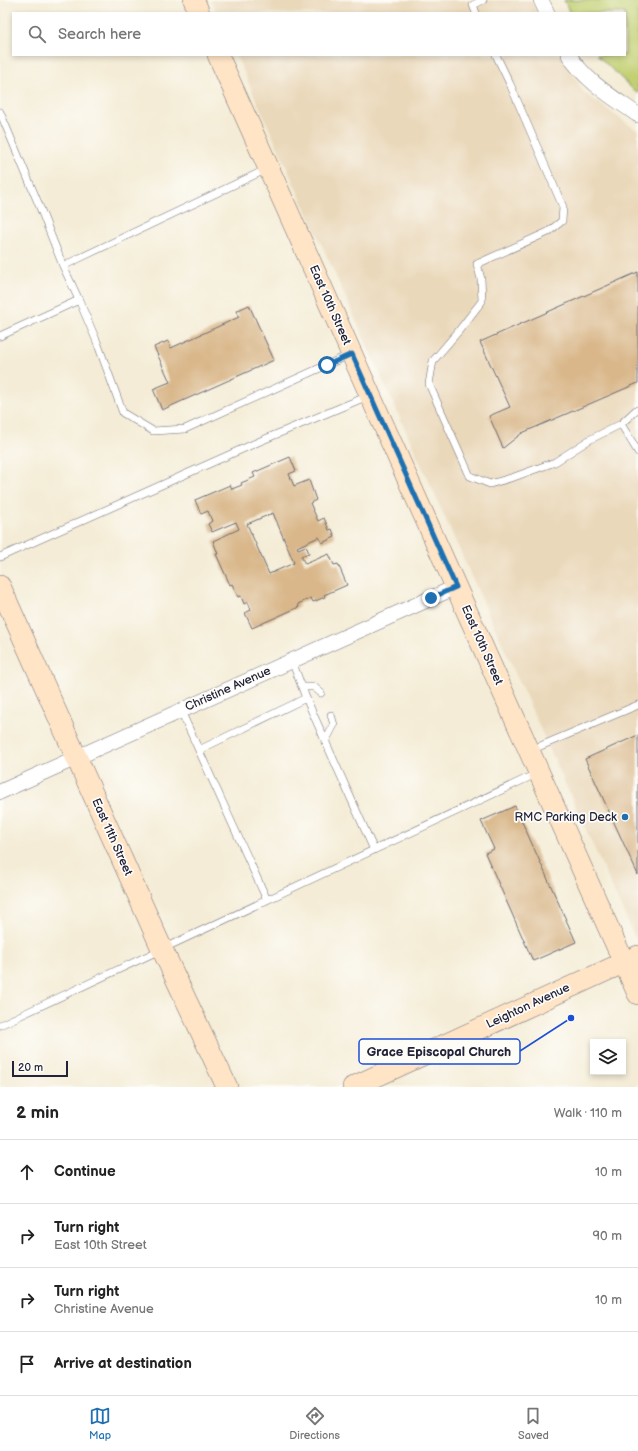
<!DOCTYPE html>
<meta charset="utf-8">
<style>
body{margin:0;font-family:"Balsamiq Sans",sans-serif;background:#f6f6f6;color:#222}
.controls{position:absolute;right:12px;bottom:12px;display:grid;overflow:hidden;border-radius:0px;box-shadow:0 2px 6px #0003}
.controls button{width:36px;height:36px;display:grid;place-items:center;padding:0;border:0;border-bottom:1px solid #e0e0e0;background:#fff;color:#222;font:20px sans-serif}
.scale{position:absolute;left:12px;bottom:10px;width:56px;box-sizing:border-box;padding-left:4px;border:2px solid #22223b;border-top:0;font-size:11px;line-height:14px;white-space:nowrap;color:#22223b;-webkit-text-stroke:3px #fdfcf7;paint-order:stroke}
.stop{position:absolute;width:12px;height:12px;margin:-9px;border:3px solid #1f6fb2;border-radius:50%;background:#fff}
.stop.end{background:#1f6fb2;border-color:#fff;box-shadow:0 1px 4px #0008}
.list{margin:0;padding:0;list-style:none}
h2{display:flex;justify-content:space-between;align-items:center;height:52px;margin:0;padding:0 16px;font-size:17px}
h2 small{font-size:13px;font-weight:400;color:#767676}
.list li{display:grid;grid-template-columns:26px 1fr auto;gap:12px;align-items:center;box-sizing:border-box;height:64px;padding:0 16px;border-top:1px solid #e0e0e0}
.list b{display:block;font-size:15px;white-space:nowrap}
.list p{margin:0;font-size:13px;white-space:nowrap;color:#767676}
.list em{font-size:13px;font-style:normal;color:#767676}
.icon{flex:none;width:22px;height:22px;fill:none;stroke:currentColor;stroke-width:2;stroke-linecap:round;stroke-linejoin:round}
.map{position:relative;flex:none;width:638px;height:1087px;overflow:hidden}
.search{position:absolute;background:#fff;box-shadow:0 2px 6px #0003;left:12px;right:12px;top:12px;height:44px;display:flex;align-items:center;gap:10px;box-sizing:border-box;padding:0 14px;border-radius:0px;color:#767676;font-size:15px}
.sheet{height:308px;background:#fff}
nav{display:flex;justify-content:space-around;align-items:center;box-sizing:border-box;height:56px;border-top:1px solid #e0e0e0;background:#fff;font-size:11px;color:#767676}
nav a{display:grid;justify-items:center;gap:2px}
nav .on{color:#1f6fb2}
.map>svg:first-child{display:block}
</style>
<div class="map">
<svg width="638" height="1087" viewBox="0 0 638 1087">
<rect width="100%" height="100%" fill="#fdfcf7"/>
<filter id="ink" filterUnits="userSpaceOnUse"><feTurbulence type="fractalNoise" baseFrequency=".025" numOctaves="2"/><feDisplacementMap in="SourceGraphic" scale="8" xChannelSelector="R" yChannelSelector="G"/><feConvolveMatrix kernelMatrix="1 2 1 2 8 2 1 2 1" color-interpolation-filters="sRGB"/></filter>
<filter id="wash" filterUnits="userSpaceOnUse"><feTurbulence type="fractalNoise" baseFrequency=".012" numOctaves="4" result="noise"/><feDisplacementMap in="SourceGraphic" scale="16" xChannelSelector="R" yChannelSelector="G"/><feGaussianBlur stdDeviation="0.9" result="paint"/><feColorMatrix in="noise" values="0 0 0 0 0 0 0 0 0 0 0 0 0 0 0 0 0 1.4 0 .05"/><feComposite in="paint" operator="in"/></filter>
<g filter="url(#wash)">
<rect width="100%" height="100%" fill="#f4ecd6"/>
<path fill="#ead8ba" d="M211,0h320l7,13h-321z
M236,55h326l22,38 54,38v806l-3,1z"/>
<path fill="#c2d072" stroke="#727956" d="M564,0h74v94l-41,-39h28v-42h-55z"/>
<g id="blocks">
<path fill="#d9b78a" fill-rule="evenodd" d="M638,272v111l-116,50 -19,15 -14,-32 21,-9 -30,-65z
M249,305l25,55 -112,50 -9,-21 17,-7 -16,-35 14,-6 3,7 68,-31 -3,-6z
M290,457l6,14 -7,3 5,12 15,-6 7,20 -6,3 8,18 6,-3 5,12 3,-1 3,8 -13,6 -3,-6 -22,10 1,2 8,-3 3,7 -8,3 4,8 24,-10 5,11 4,-1 9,21 -23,10 1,2 -12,5 -2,-4 -13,6 1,3 -47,21 -7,-15 6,-3 -3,-8 -4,2 -3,-8 -3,1 -6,-13 -2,1 -14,-31h2l-5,-13 26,-12 -3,-7 -24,10 -4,-8 4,-3 -4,-10 -7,3 -6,-14 35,-15 2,4 10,-4 -1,-2 14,-6 -2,-4zM273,513l21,50 -25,11 -22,-50z
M638,735v140l-53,-116z
M515,806l61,136 -43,19 -48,-108 9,-4 -13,-28z"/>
</g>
</g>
<g filter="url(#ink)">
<use href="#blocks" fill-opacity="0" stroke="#6c6971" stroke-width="1"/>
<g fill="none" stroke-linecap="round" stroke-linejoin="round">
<defs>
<path id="lane" d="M476,13l-3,-8 10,-5
M496,55l14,29 53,123 -1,14 -14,11 -71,32 4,15 1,22 -25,32 -24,28 -4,23 41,92 20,8 24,-7 41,-15 34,-22 32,-16
M0,112l39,93 24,61 16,34 18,42 26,71 30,18 32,-2 166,-75
M63,266l204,-97
M0,336l79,-36
M638,410h-2l-15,14 17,28
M0,557l258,-115 110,-46
M292,661l14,37 68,152
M302,687h12l7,6
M181,711l86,189
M325,742l9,-17 -3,-10
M199,750l107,-52
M531,750l107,-45
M0,1025l538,-252"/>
<path id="street" d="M541,0l6,13
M569,55c16,26 45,43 69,60
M0,792l456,-205"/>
<path id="secondary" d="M194,0l5,13
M218,55l420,939
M0,586l162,363 65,138
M353,1087l285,-131"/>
</defs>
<use href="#lane" stroke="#6c6971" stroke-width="8"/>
<use href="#street" stroke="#6c6971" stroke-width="16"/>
<use href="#secondary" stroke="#6c6971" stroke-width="22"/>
<use href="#lane" stroke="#fff" stroke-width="7"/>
<use href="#street" stroke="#fff" stroke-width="15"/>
<use href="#secondary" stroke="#ffe4c6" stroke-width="21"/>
</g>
</g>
<g fill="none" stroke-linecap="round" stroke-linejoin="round" filter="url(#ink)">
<path stroke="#1f6fb2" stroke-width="5" d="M327,365l25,-11 104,233 -25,11"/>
</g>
<circle fill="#1f6fb2" stroke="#fdfcf7" stroke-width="1.5" cx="625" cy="817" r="4"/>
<g text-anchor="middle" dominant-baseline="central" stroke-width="3.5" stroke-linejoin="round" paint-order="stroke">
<g font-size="12" fill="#22223b" stroke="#fdfcf7">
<text transform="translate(330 305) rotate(66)">East 10th Street</text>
<text transform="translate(482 645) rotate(66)">East 10th Street</text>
<text transform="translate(228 689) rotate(-24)">Christine Avenue</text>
<text transform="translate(112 837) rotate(66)">East 11th Street</text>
<text transform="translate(528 1006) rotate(-25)">Leighton Avenue</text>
</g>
<g font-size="12" fill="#22223b" stroke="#fdfcf7" text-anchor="end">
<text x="617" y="817">RMC Parking Deck</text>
</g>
</g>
<path fill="none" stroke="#1d4ed8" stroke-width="1.5" d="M571 1018L520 1051"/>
<circle fill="#1d4ed8" stroke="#fdfcf7" stroke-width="1.5" cx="571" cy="1018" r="4"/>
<rect fill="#fdfcf7" stroke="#1d4ed8" stroke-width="1.5" x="359" y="1039" width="161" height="25" rx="4"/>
<g font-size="13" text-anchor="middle" font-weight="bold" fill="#22223b">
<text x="439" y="1056">Grace Episcopal Church</text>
</g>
</svg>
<div class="controls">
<button><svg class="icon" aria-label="layers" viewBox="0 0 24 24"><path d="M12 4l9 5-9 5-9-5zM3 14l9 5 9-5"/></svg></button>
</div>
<div class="scale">20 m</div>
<div class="stop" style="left:327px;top:365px"></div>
<div class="stop end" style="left:431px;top:598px"></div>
<div class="search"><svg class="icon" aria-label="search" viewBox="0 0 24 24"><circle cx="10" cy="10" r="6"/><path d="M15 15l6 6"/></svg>Search here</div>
</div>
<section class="sheet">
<h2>2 min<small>Walk · 110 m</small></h2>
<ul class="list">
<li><svg class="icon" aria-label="ahead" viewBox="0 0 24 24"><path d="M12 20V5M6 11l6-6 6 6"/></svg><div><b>Continue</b></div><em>10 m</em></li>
<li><svg class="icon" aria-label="right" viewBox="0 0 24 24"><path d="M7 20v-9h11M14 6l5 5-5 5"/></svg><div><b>Turn right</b><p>East 10th Street</p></div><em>90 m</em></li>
<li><svg class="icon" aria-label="right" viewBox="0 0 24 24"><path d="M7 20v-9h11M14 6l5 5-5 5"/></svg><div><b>Turn right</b><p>Christine Avenue</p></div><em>10 m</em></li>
<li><svg class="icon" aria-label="arrive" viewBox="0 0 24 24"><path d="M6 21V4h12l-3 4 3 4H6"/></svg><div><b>Arrive at destination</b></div></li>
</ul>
</section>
<nav>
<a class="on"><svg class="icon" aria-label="map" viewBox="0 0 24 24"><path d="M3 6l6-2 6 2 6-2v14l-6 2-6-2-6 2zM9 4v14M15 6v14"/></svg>Map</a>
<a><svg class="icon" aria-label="directions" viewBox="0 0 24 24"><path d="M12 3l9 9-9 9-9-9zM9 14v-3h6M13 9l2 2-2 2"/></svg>Directions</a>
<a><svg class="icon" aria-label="saved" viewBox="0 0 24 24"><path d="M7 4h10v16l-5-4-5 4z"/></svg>Saved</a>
</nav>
